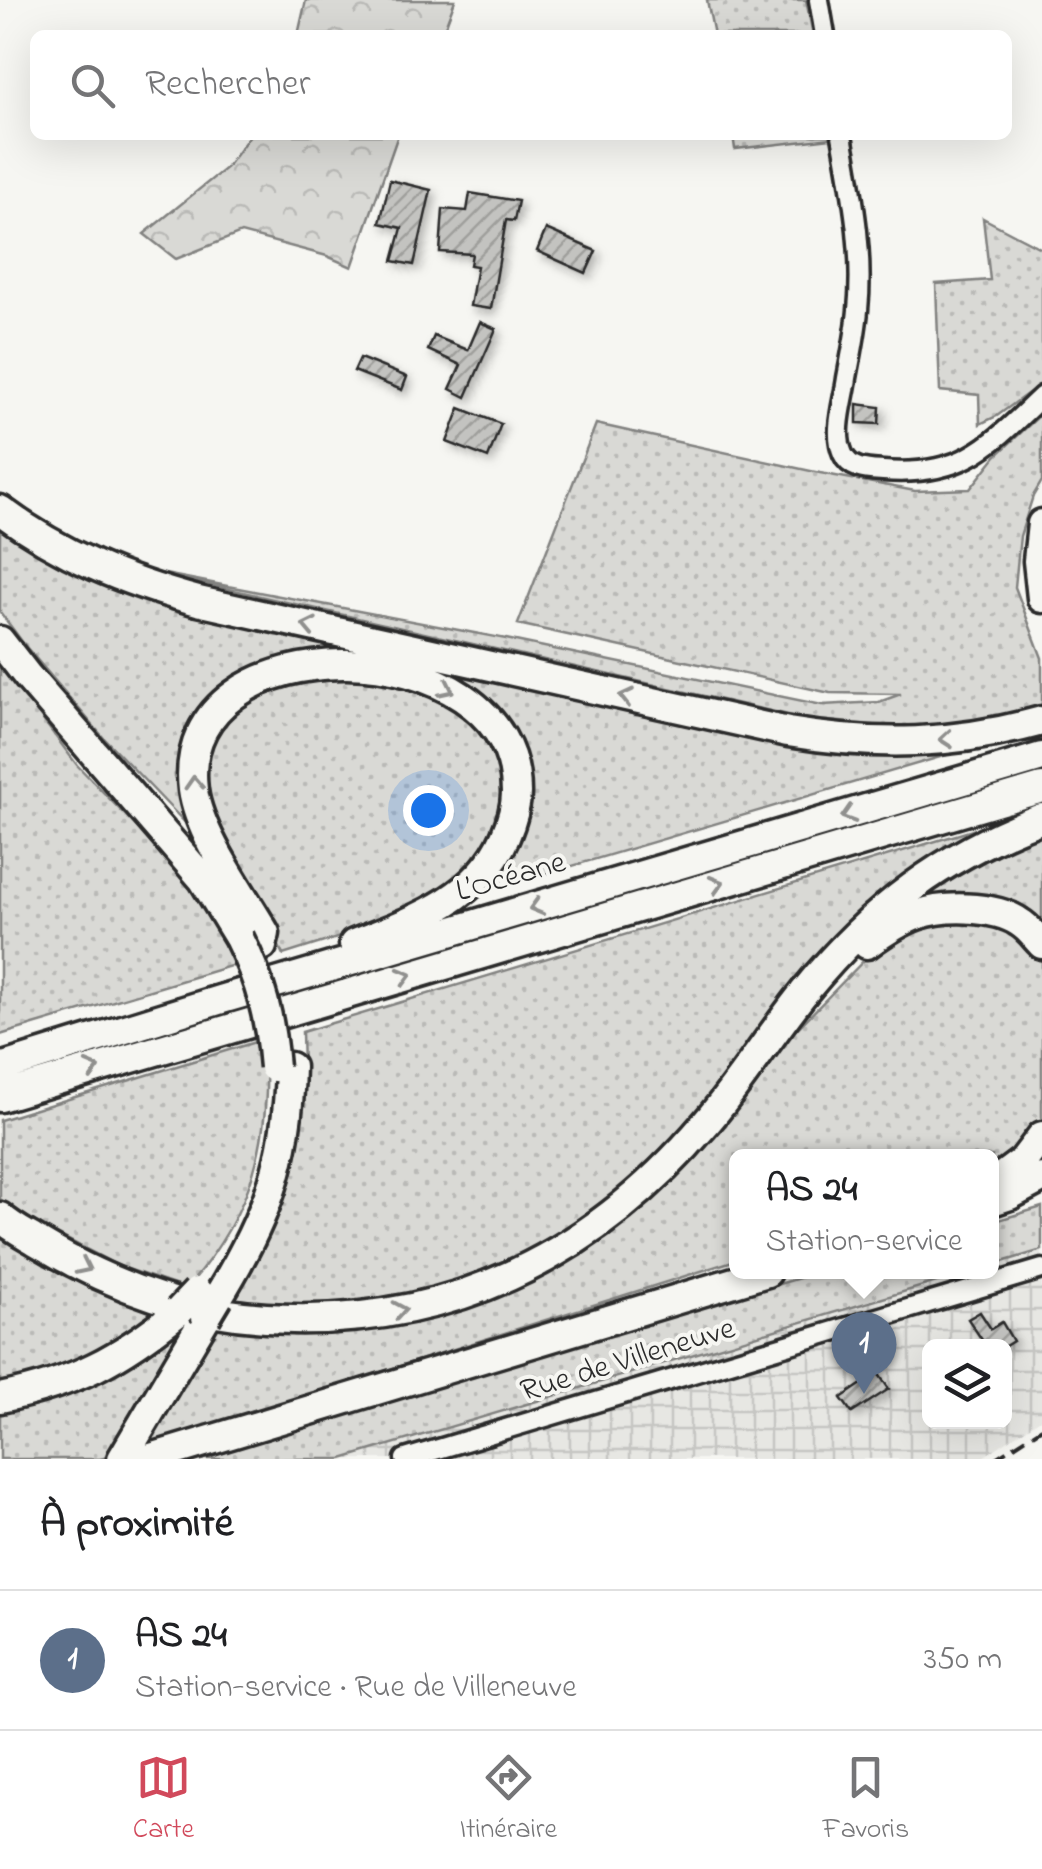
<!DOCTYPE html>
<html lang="fr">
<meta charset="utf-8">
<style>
body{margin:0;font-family:"Indie Flower",sans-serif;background:#f2f2f2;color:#202124}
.controls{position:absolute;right:30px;bottom:30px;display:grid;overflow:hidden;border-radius:15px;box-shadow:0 10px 40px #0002}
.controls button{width:90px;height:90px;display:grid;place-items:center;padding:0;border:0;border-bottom:2px solid #e0e0e0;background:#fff;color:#202124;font:50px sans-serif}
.you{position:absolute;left:428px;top:810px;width:35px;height:35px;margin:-25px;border:8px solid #fff;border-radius:50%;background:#1a73e8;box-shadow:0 0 0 15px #1a73e833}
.badge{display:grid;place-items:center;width:65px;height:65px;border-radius:50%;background:#d1495b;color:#fff;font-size:32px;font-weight:700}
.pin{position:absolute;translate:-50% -82px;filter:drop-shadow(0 2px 5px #0008)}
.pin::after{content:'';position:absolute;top:52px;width:35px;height:30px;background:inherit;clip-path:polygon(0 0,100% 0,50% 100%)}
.popup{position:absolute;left:729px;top:1149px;width:270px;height:130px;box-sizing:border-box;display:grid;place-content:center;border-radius:15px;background:#fff;filter:drop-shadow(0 2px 8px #0005);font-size:32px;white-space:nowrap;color:#757577}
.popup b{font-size:38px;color:#202124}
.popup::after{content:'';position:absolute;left:50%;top:100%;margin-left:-20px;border:20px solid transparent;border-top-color:#fff}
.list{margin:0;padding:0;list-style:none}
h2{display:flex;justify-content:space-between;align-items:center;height:130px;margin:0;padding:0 40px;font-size:42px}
h2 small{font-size:32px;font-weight:400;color:#757577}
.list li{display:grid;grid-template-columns:65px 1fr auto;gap:30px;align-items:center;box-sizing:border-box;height:140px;padding:0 40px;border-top:2px solid #e0e0e0}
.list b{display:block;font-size:38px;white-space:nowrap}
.list p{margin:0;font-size:32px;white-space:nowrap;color:#757577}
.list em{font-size:32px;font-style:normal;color:#757577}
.icon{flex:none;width:55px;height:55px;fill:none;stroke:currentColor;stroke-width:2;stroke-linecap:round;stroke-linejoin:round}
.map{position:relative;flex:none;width:1042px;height:1459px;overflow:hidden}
.search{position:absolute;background:#fff;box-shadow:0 10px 40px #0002;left:30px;right:30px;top:30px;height:110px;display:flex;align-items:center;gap:25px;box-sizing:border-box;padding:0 35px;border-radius:15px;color:#757577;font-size:38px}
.sheet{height:270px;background:#fff}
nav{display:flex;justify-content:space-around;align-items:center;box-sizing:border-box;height:140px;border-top:2px solid #e0e0e0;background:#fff;font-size:28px;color:#757577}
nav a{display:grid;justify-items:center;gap:5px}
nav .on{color:#d1495b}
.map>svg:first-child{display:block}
</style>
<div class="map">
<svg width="1042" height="1459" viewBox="0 0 1042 1459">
<defs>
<pattern id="industrial-grid" width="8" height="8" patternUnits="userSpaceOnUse" patternTransform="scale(2.5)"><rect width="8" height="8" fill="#e7e7e3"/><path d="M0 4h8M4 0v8" fill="none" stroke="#c6c6c3"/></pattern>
<pattern id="grass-dots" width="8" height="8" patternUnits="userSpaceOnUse" patternTransform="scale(2.5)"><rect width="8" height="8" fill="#d9d9d5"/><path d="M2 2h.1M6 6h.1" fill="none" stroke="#babab7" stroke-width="1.8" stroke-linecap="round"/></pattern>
<pattern id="forest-crowns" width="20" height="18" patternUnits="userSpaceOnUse" patternTransform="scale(2.5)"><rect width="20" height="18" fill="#d9d9d5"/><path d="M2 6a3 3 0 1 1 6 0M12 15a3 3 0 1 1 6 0" fill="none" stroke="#babab7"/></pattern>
<pattern id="building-hatch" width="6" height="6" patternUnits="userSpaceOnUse" patternTransform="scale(2.5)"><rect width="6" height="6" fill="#c3c3c0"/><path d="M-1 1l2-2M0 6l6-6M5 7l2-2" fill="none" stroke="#9f9f9c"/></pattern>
<filter id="shadow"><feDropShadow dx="4.5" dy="4.5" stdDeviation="5" flood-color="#0004"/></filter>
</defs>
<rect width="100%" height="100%" fill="#f6f6f2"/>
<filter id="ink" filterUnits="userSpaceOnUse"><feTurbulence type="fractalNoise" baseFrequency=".01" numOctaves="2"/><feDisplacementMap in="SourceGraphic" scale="20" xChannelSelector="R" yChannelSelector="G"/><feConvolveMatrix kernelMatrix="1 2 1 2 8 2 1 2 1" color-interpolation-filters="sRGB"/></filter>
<g filter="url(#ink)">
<path fill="url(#industrial-grid)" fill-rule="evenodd" d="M1042,1250v168l-62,41h-638l628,-187h22v-7zM930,1346h74v76h-74z"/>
<path fill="url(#grass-dots)" stroke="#828280" stroke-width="2.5" d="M707,0h99l7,35h-99z
M733,135h98l1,3 -97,11z
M983,218l59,31v134l-45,33 -17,8 -1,-29 -39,-4 -4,-107 54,-4z
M1042,413v68l-9,15 -13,40 -5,51 27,71v52l-38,12 -108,5 -90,-8 -657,-148 357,68 316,66 57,-3 22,-8 -71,-1 -312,-69 78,-200 224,49 95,18 55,-2 26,-33z
M0,521l39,29 735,190 227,-1 -520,154 20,-26 25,-88 -5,-31 -15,-29 -18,-18 -21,-15 -32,-14 -192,3 -38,31 -19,30 -7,45 14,50 -90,-94 -76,-89 -27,-36z
M0,663l77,102 98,102 59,73 10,22 -244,73z
M343,676l82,12 56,39 19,32 6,32 -14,50 -22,28 -25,22 -83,39 -79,25 -13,-28 -48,-86 -18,-57 4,-43 24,-33 66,-30z
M1019,816l-56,24 -198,197 -153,173 -136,74 -141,29 -108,-12 76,-234 -1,-35z
M1042,829v98l-154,-11 110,-69z
M950,916l51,9 22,13 19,19v170l-50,47v-18h-256v104l-599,189 79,-130 255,-20 244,-172 77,-93 86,-88z
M265,1039c7,101 -12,173 -79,250l-67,-23 -87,-45 -32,-22v-79z
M1042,1207v43l-50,15v-43z
M0,1225l168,83 -50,40 -118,44z
M820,1272h150l-628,187h-164z
M199,1315l-84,140 -15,4h-100v-53l162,-71z"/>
<path fill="url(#forest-crowns)" stroke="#828280" stroke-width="2.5" d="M306,0h149l-13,35h-144z
M250,135h148l-46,132 -25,-11 -86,-23 -65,26 -32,-25 83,-67z"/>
<path fill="url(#building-hatch)" stroke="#2b2b2b" stroke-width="2.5" filter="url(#shadow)" d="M390,180l41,10 -17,75 -21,-4 9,-33 -22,-5z
M470,193l48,8 -4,20 -8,-1 -15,89 -21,-3 7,-40 -7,-1 2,-11 -32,-2 3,-43 24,2z
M546,229l50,22 -10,22 -49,-22z
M480,322l16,7 -30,68 -16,-8 11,-24 -33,-15 6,-14 34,14z
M360,358l47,19 -5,13 -48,-19z
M857,404l23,3 -1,17 -22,-1z
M460,408l41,16 -13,34 -41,-16z
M980,1312l11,17 11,-7 11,19 -8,5h-19l-18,-27z
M878,1373l11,16 -37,24 -11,-15z"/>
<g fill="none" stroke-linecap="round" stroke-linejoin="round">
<defs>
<path id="minor" d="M819,0l6,35
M842,135c10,58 22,116 16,175 -2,23 -7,46 -11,68 -3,23 -14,54 -4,76 7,16 25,16 40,17 79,6 106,-24 159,-75
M405,1459l637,-190"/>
<path id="highway" d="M0,510c62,46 124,71 198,91l590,131c90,15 166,13 254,-11
M1042,524l-4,37 4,37
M0,641l28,36 175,202 36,59
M867,944c37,-27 61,-39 108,-35 14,1 33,5 44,13 9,5 16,15 23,22
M262,946l3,-13c-23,-40 -66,-98 -72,-143 -21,-172 324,-165 323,3 0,16 -5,30 -11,44 -27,62 -92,84 -151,107
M0,1068l219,-68 823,-243
M0,1097l1042,-309
M992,1184l31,-23 19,-25
M992,1201l18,-6 32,-17
M0,1217c11,10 25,17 38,25 69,42 147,71 228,76 179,11 325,-59 440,-195 36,-42 65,-90 100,-133 66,-81 139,-136 236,-172
M218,1297c49,-80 70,-136 72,-230
M0,1398c75,-15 120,-39 179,-87
M122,1459l84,-142
M148,1459l619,-187"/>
</defs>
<use href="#minor" stroke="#2b2b2b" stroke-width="25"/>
<use href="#highway" stroke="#2b2b2b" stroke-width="35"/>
<use href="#minor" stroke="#f6f6f2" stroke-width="18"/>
<use href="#highway" stroke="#f6f6f2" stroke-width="28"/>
<path stroke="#2b2b2b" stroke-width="4" stroke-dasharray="15 8" stroke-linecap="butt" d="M994,1459l48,-31"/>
<defs>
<path id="highway-bridge" d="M239,938c22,44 31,80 35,129
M179,1311l18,-19
M206,1317l12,-20"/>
</defs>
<use href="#highway-bridge" stroke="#2b2b2b" stroke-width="35" stroke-linecap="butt"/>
<use href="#highway-bridge" stroke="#f6f6f2" stroke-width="28"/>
</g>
<defs><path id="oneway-chevron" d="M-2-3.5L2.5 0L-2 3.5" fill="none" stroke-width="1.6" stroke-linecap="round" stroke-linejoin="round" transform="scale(2.5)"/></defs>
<g stroke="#90908e">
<use href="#oneway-chevron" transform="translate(309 626) rotate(-168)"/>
<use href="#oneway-chevron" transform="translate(447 689) rotate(26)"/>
<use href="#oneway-chevron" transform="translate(626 697) rotate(-167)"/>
<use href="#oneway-chevron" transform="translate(946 739) rotate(175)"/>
<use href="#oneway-chevron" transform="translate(194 783) rotate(-93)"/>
<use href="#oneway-chevron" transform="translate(848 815) rotate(163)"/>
<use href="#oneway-chevron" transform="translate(717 884) rotate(-16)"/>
<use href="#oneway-chevron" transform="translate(536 907) rotate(164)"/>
<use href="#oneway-chevron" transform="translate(405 976) rotate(-16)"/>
<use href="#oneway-chevron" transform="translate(93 1069) rotate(-16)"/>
<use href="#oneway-chevron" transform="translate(84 1267) rotate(26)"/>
<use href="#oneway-chevron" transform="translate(400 1310) rotate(-10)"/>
</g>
</g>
<g text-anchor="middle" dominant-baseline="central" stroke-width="8" stroke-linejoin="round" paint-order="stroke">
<g font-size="32" fill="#2b2b2b" stroke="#f6f6f2">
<text transform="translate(511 878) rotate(-16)">L’Océane</text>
<text transform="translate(628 1361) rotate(-17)">Rue de Villeneuve</text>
</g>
</g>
</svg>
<div class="controls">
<button><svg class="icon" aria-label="layers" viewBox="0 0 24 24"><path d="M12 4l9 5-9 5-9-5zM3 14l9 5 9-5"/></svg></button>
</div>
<div class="you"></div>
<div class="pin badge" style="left:864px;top:1394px;background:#5c6f8a">1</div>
<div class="popup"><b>AS 24</b>Station-service</div>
<div class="search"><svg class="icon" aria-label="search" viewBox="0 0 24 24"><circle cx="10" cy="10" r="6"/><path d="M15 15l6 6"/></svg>Rechercher</div>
</div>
<section class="sheet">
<h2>À proximité<small></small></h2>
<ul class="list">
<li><span class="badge" style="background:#5c6f8a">1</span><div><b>AS 24</b><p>Station-service · Rue de Villeneuve</p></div><em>350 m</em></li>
</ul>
</section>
<nav>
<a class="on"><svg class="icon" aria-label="map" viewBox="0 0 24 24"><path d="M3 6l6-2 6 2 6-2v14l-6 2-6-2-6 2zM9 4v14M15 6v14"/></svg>Carte</a>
<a><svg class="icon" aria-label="directions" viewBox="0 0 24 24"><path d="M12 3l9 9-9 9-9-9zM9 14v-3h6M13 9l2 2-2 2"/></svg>Itinéraire</a>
<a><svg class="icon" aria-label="saved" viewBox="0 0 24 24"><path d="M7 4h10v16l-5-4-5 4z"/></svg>Favoris</a>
</nav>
